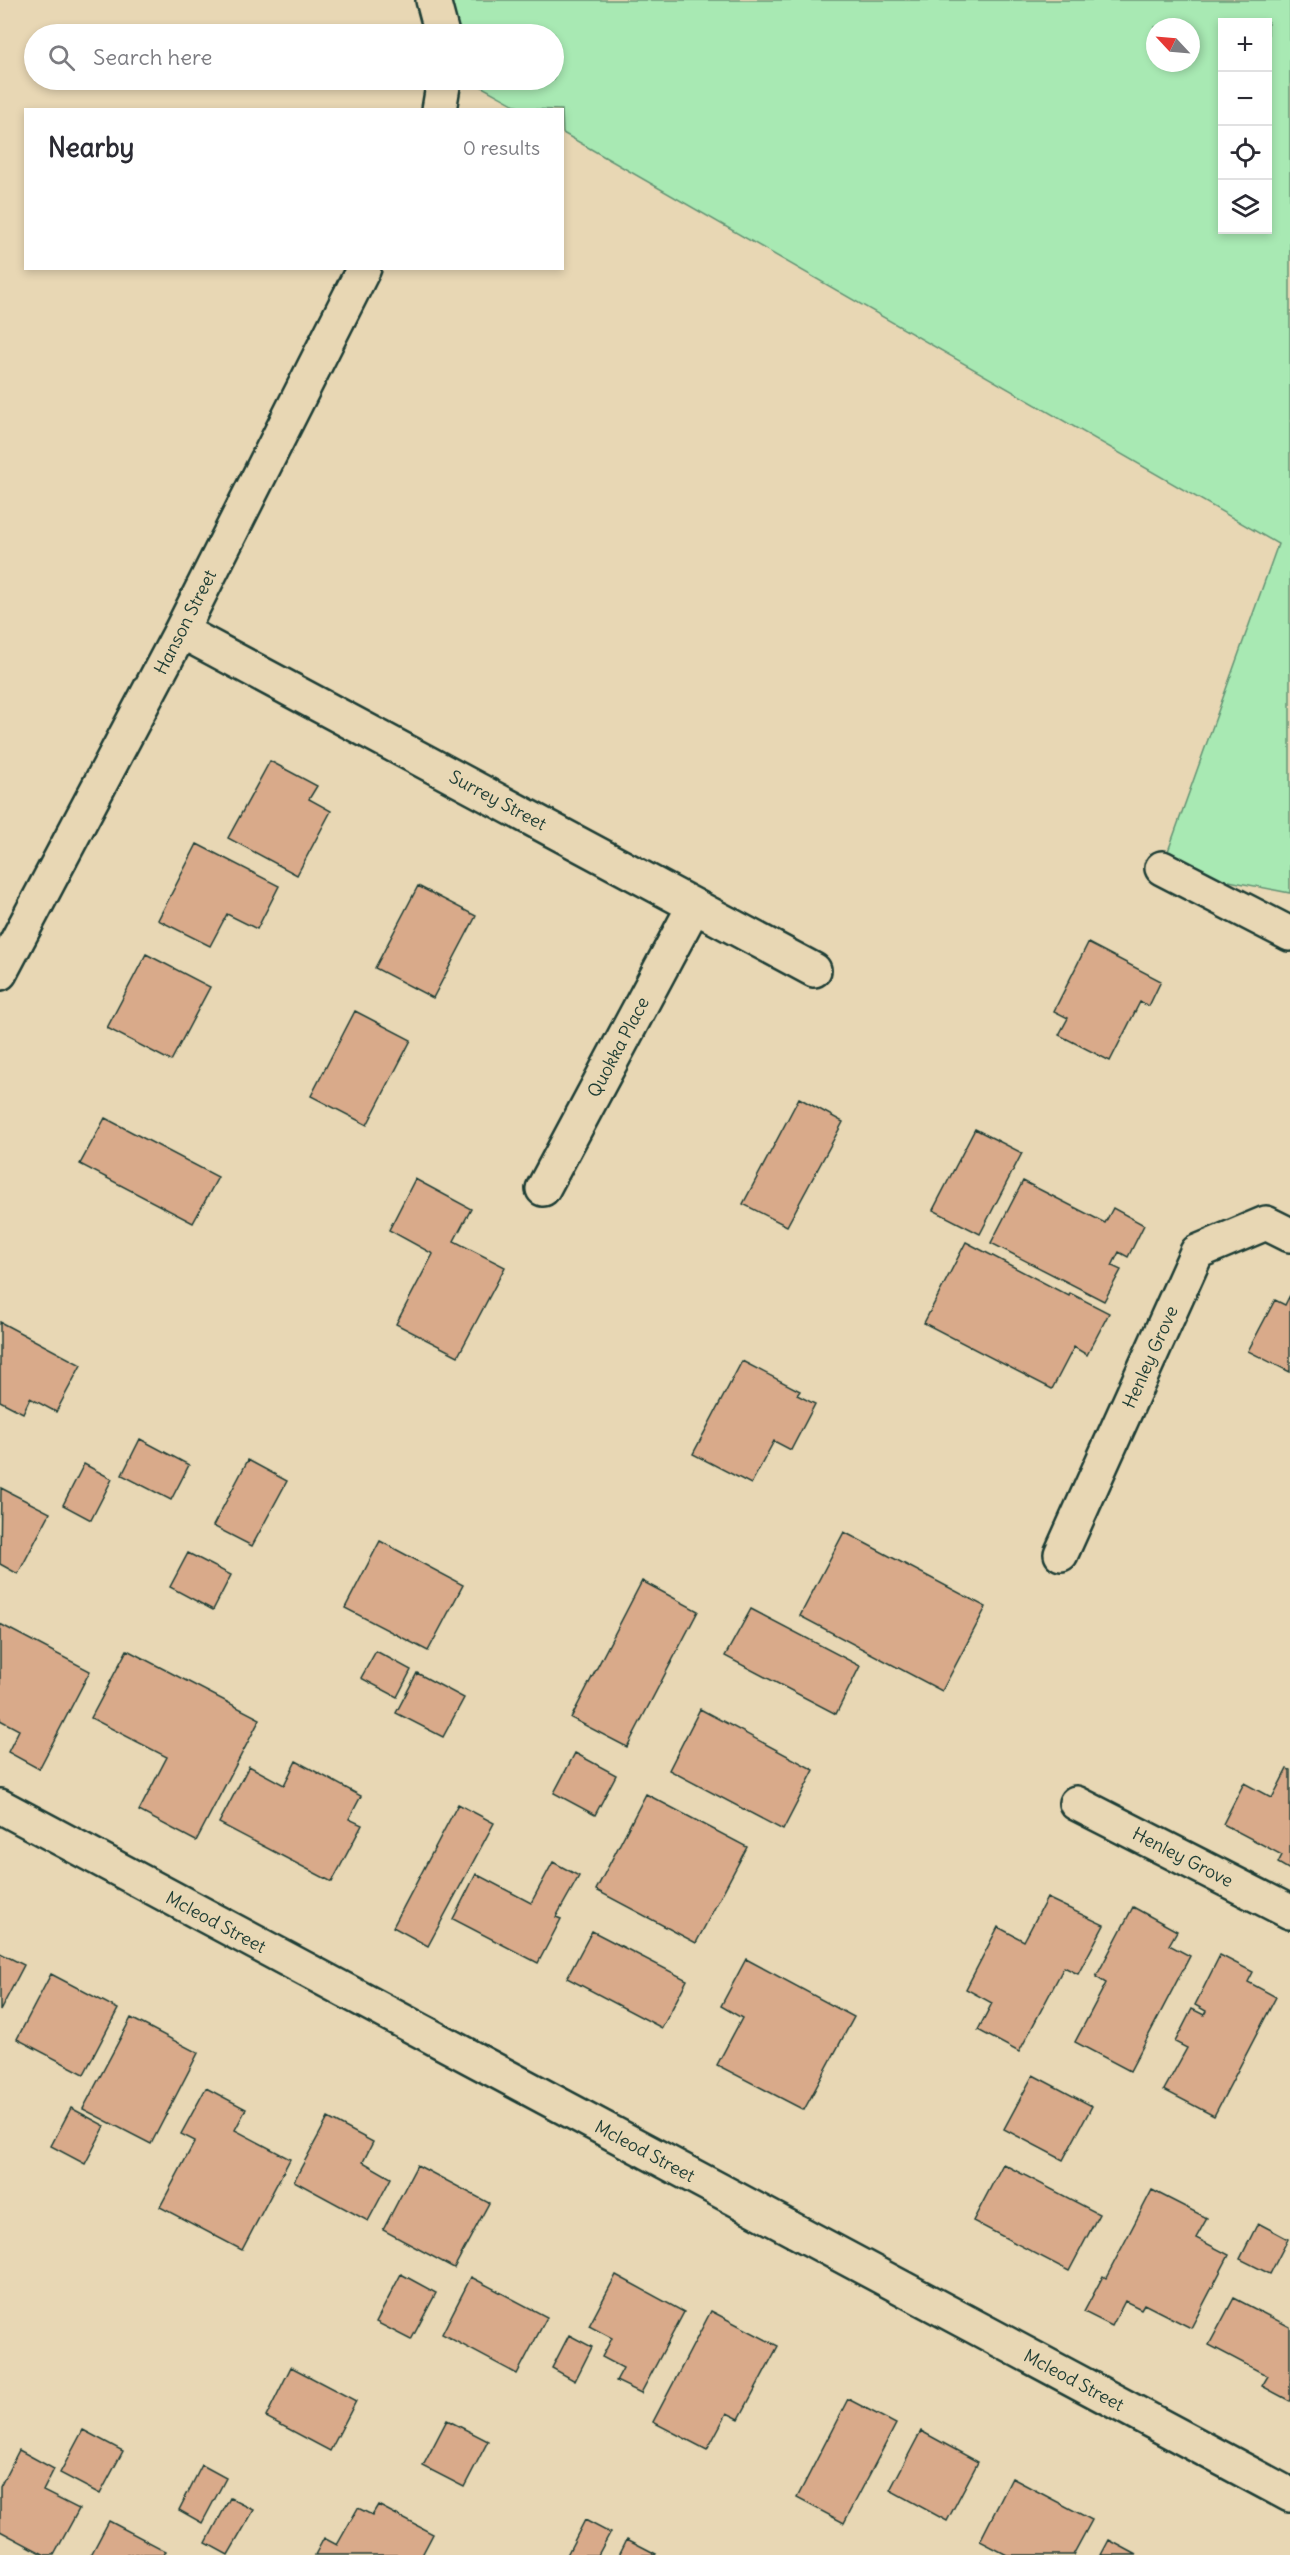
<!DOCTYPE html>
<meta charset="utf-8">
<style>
body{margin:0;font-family:Delius,sans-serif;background:#f7f7f7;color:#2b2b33}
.controls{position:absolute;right:18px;top:18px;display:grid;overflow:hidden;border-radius:0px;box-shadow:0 3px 9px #0003}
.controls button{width:54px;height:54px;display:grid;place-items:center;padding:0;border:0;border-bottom:2px solid #e1e1e2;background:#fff;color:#2b2b33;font:30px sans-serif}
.compass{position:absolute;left:1146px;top:18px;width:54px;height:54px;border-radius:50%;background:#fff;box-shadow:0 3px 9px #0003;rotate:296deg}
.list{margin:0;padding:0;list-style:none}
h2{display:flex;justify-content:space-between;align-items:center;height:78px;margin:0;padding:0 24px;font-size:26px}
h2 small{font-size:20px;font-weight:400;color:#7c7c81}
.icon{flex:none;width:33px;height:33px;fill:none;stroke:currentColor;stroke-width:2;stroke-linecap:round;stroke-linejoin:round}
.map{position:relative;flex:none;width:1290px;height:2555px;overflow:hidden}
.search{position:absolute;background:#fff;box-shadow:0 3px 9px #0003;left:24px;top:24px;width:540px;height:66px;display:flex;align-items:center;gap:15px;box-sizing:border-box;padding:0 21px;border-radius:33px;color:#7c7c81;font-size:22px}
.panel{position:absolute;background:#fff;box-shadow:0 3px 9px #0003;left:24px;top:108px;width:540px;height:162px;border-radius:0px}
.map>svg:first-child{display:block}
</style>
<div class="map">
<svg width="1290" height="2555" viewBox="0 0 1290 2555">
<rect width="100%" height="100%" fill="#e8d7b4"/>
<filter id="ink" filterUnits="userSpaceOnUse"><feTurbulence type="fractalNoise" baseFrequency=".0167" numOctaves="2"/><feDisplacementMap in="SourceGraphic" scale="12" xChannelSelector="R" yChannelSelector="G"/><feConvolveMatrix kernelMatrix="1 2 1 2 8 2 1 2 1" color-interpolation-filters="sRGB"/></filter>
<g filter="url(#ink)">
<path fill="#a8e9b3" stroke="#649374" stroke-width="1.5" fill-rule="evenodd" d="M431,0h859v893l-128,-25 116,-324 -715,-411 -1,-23 -40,-1 -40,-22 -4,-7h76v-46h-103zM1222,22h46v208h-46zM1155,27h36v36h-36z"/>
<path fill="#d9aa8a" stroke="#1f3d34" stroke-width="1.5" d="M270,761l47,25 -8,13 22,12 -34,64 -69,-37z
M197,844l82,42 -22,43 -30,-15 -17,32 -52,-26z
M418,886l58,30 -43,82 -58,-30z
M1088,943l73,38 -12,25 -9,-4 -30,59 -51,-26 9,-17 -14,-7z
M146,954l64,33 -39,74 -64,-33z
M355,1011l56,29 -44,85 -56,-29z
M799,1098l44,24 -56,104 -44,-22z
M105,1118l113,59 -25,46 -113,-59z
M975,1129l47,24 -42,81 -47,-24z
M415,1179l56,30 -17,32 51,26 -47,89 -62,-32 37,-70 -44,-24z
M1023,1181l82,42 8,-15 31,17 -16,32 -9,-5 -7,14 9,4 -17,31 -113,-58z
M966,1242l103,54 1,-3 39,20 -22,42 -13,-8 -22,42 -128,-66z
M1290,1295v77l-42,-21 27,-51 10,5z
M0,1322l81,43 -25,47 -26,-14 -7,15 -23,-12z
M742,1361l58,30 -3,4 18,9 -24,46 -17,-9 -23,43 -58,-30z
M140,1439l49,26 -18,35 -49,-25z
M248,1460l39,21 -35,65 -39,-20z
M84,1464l28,15 -21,41 -28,-15z
M1,1488l49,25 -32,61 -18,-10z
M844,1532l142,75 -44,84 -142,-75z
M380,1541l83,44 -35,66 -83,-43z
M188,1553l43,22 -18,35 -43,-23z
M642,1581l56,30 -71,136 -56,-29z
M751,1609l109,57 -24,48 -111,-58z
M0,1624l90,47 -51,98 -31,-17 11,-22 -19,-10z
M127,1650l133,69 -64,122 -57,-30 28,-54 -76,-39z
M376,1651l35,19 -14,27 -36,-19z
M417,1673l47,25 -21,39 -47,-24z
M700,1709l114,61 -31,60 -114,-60z
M575,1753l41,22 -21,40 -41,-22z
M296,1761l65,35 -12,23 13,6 -30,57 -113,-59 30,-57 35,19z
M1287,1769l3,1v100l-12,-7 4,-8 -59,-31 21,-41 28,15z
M646,1794l101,53 -51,96 -100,-53z
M458,1804l36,19 -66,123 -35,-19z
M553,1862l26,14 -23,41 5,2 -23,44 -85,-44 23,-45 55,29z
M1047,1898l57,27 -26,49 -14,-7 -45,85 -41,-22 14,-27 -26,-14 32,-62 26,14z
M1133,1907l44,24 -8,14 21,11 -60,115 -55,-29 31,-59 -10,-6z
M592,1931l95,49 -25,48 -95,-50z
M0,1953l24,12 -24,46z
M1220,1955l33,17 -5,10 28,15 -62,119 -50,-26 23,-42 -12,-6 17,-33 12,6 2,-4 -11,-6z
M746,1959l108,58 -50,93 -87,-45 25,-47 -21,-12z
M51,1974l67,35 -34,65 -67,-35z
M131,2018l67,35 -47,91 -68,-35z
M1033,2075l59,31 -29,54 -59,-31z
M206,2088l40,21 -11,21 55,29 -48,91 -82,-43 35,-66 -14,-7z
M71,2108l34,18 -20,38 -34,-18z
M328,2118l45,24 -10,20 28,16 -23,43 -74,-40z
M1003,2164l96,50 -30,57 -96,-50z
M417,2165l72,38 -35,65 -71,-38z
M1152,2190l55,28 -11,20 33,17 -38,73 -47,-24 -3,5 -16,-8 -13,25 -28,-14 19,-36 3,2z
M1258,2223l30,16 -18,35 -30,-15z
M401,2274l35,19 -25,47 -35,-18z
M616,2275l68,37 -43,81 -25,-12 7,-13 -21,-11 10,-19 -23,-12z
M471,2277l76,40 -30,57 -75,-40z
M1234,2298l56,29v74l-28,-15 6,-10 -59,-31z
M711,2311l67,35 -39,73 -12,-6 -20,37 -54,-28z
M569,2335l23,12 -17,34 -23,-13z
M291,2367l65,34 -26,50 -64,-34z
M848,2399l48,25 -52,99 -47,-25z
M447,2420l41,21 -24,46 -41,-21z
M83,2430l40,21 -23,43 -40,-21z
M921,2431l57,31 -31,59 -57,-31z
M19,2450l35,19 -11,22 36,18 -25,46h-9l-45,-24v-44z
M202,2465l24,13 -24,45 -23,-13z
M1012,2478l80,42 -19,35h-66l-27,-14z
M230,2498l24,12 -26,45 -22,-12z
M378,2505l55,29 -11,21h-107l9,-17 13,7 21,-37 14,7z
M585,2520l25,13 -12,22h-31z
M109,2521l57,30 -2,4h-73z
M627,2539l29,15 -1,1h-36z
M1109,2540l28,15h-36z"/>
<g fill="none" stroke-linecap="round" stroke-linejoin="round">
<defs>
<path id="minor" d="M433,0l9,34
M439,110l5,-30
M181,631l633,339
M1162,868l128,66
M0,973l181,-342 183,-363
M543,1189l151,-283
M1061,1554l136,-302 69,-29 24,12
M1076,1803l214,109
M0,1806l1290,689"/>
</defs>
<use href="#minor" stroke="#1f3d34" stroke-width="38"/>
<use href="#minor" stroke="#e8d7b4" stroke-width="33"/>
</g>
</g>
<g text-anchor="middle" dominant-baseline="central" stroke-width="5" stroke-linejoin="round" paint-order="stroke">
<g font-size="18" fill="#1f3d34" stroke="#e8d7b4">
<text transform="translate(185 622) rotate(-63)">Hanson Street</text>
<text transform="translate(498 800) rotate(28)">Surrey Street</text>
<text transform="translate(618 1047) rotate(-62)">Quokka Place</text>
<text transform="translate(1150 1357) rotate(-66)">Henley Grove</text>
<text transform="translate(1183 1857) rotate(27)">Henley Grove</text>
<text transform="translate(216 1922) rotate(28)">Mcleod Street</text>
<text transform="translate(645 2151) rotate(28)">Mcleod Street</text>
<text transform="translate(1074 2380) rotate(28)">Mcleod Street</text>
</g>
</g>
</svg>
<div class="controls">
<button>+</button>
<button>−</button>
<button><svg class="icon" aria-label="locate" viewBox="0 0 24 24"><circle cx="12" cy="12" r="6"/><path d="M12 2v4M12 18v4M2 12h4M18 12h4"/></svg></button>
<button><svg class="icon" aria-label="layers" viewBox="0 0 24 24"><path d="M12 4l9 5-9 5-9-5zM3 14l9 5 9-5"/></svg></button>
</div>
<svg class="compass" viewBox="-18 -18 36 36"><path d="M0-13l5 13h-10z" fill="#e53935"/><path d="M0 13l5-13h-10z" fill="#7c7c81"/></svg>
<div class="search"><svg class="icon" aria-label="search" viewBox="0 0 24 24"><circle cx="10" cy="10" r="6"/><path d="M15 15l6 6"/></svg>Search here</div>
<section class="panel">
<h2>Nearby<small>0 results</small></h2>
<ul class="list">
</ul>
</section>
</div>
